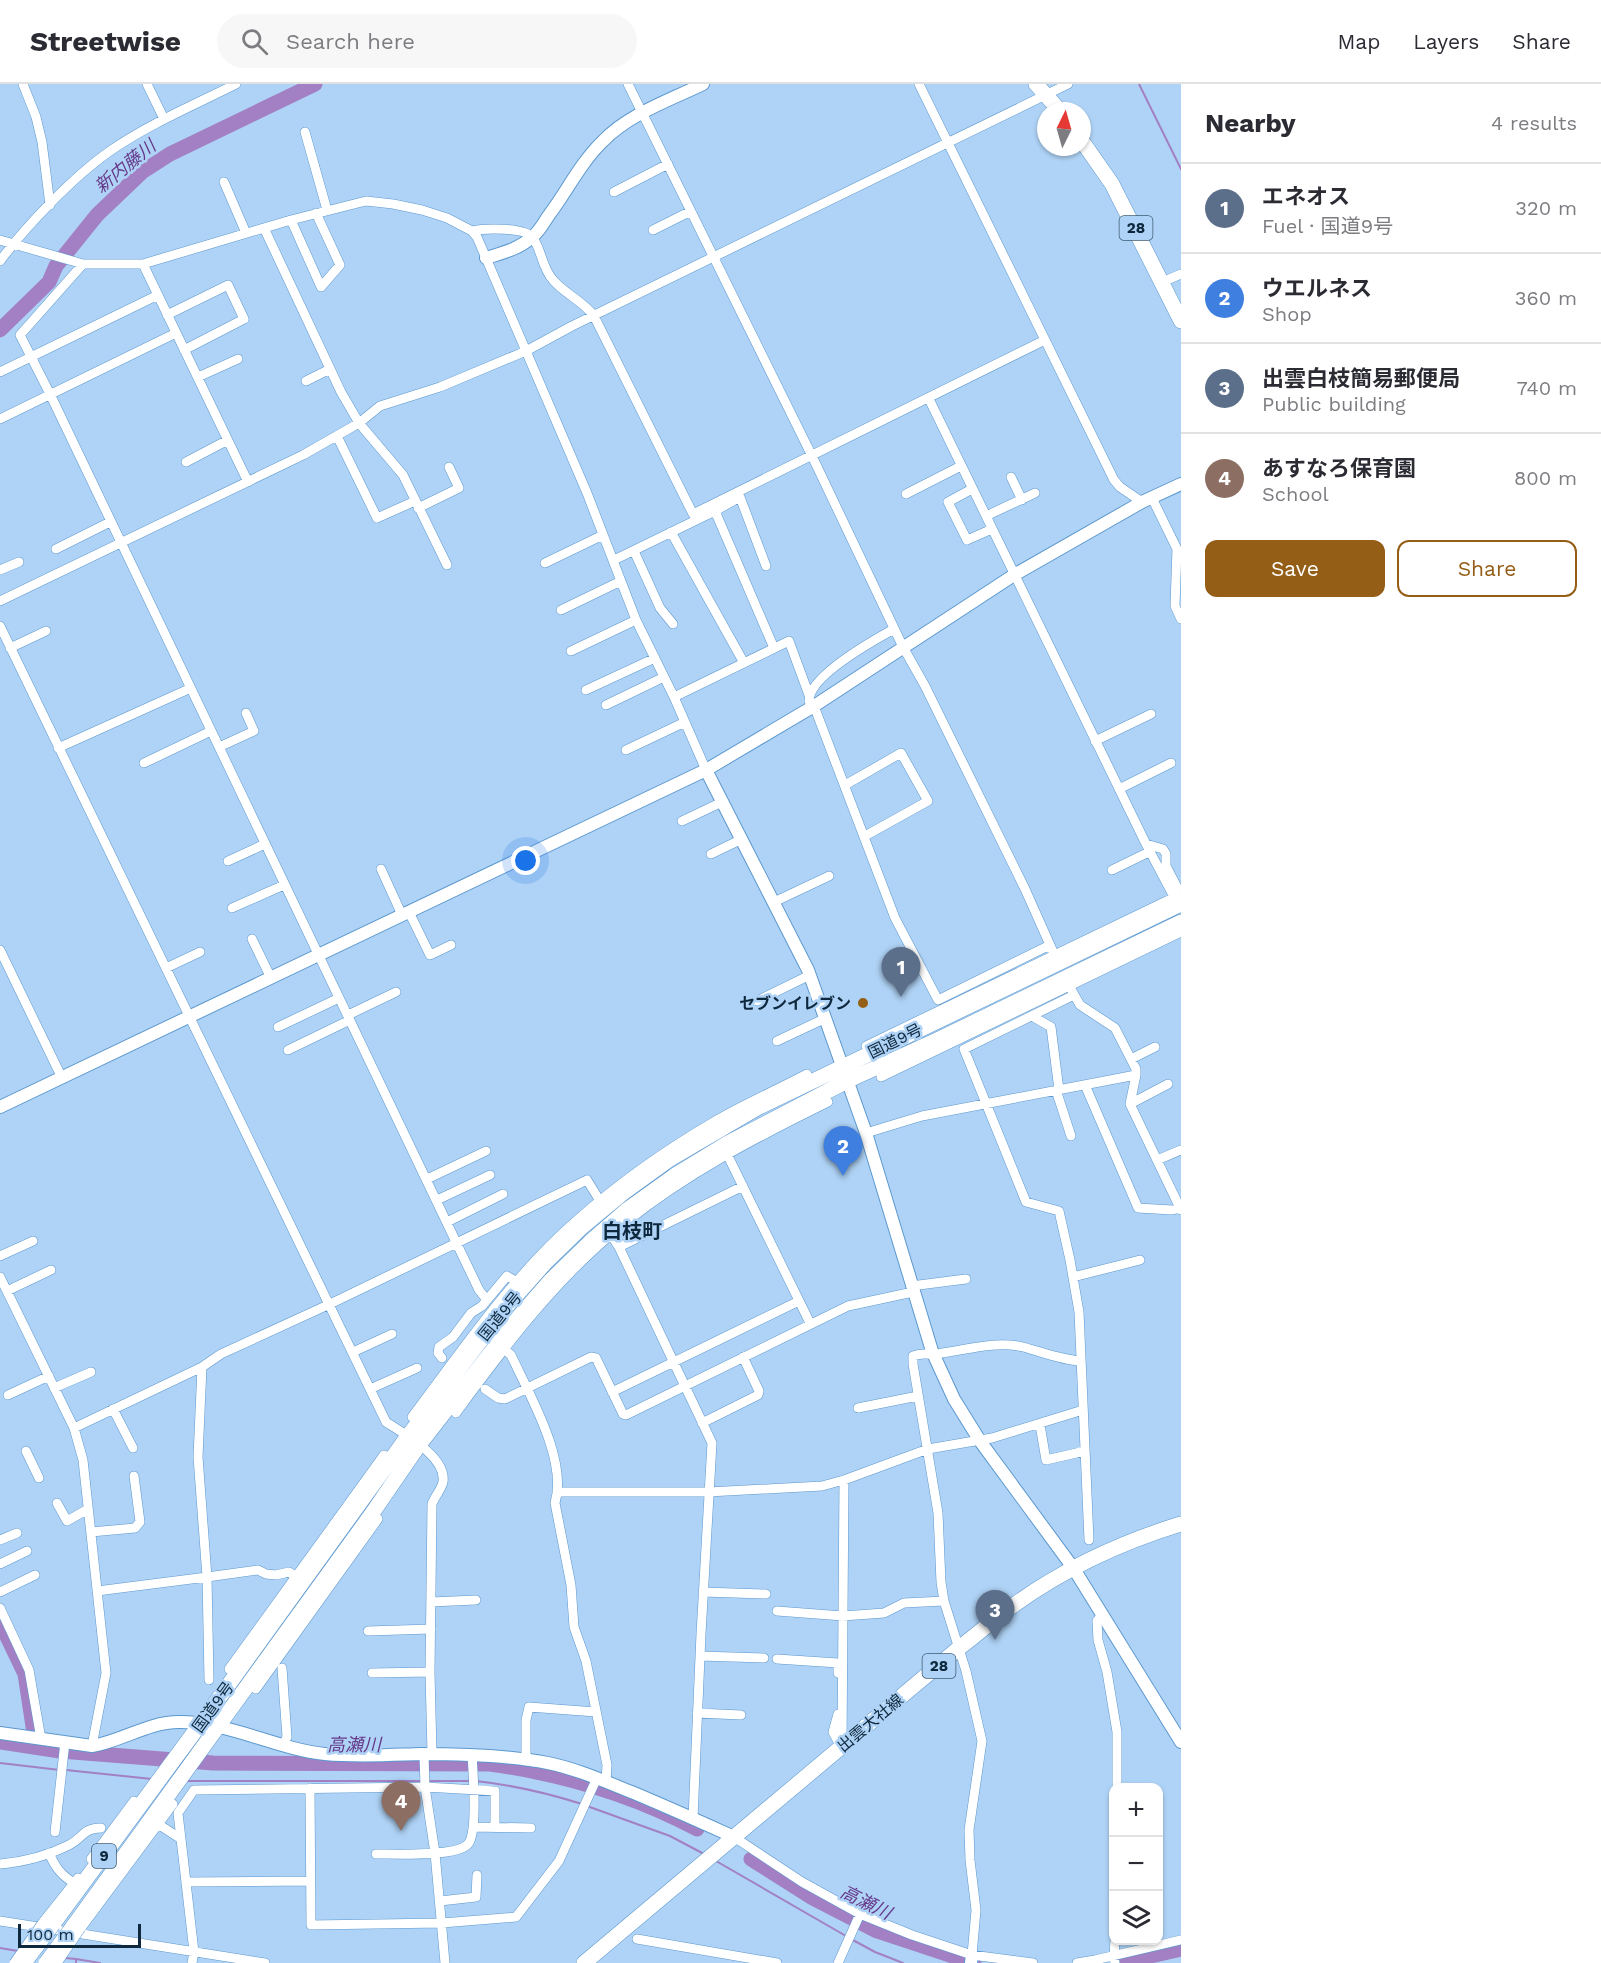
<!DOCTYPE html>
<meta charset="utf-8">
<style>
body{margin:0;font-family:"Work Sans","Noto Sans JP",sans-serif;background:#f7f7f7;color:#2b2b33}
.controls{position:absolute;right:18px;bottom:18px;display:grid;overflow:hidden;border-radius:12px;box-shadow:0 2px 4px #0004}
.controls button{width:54px;height:54px;display:grid;place-items:center;padding:0;border:0;border-bottom:2px solid #e1e1e2;background:#fff;color:#2b2b33;font:30px sans-serif}
.compass{position:absolute;left:1037px;top:18px;width:54px;height:54px;border-radius:50%;background:#fff;box-shadow:0 2px 4px #0004;rotate:5deg}
.scale{position:absolute;left:18px;bottom:15px;width:123px;box-sizing:border-box;padding-left:6px;border:3px solid #0e283d;border-top:0;font-size:16px;line-height:21px;white-space:nowrap;color:#0e283d;-webkit-text-stroke:4px #afd3f6;paint-order:stroke}
.you{position:absolute;left:526px;top:777px;width:21px;height:21px;margin:-15px;border:4px solid #fff;border-radius:50%;background:#1a73e8;box-shadow:0 0 0 9px #1a73e833}
.badge{display:grid;place-items:center;width:39px;height:39px;border-radius:50%;background:#955e17;color:#fff;font-size:20px;font-weight:700}
.pin{position:absolute;translate:-50% -50px;filter:drop-shadow(0 2px 3px #0008)}
.pin::after{content:'';position:absolute;top:32px;width:21px;height:18px;background:inherit;clip-path:polygon(0 0,100% 0,50% 100%)}
.list{margin:0;padding:0;list-style:none}
h2{display:flex;justify-content:space-between;align-items:center;height:78px;margin:0;padding:0 24px;font-size:26px}
h2 small{font-size:20px;font-weight:400;color:#7c7c81}
.list li{display:grid;grid-template-columns:39px 1fr auto;gap:18px;align-items:center;box-sizing:border-box;height:90px;padding:0 24px;border-top:2px solid #e1e1e2}
.list b{display:block;font-size:22px;white-space:nowrap}
.list p{margin:0;font-size:20px;white-space:nowrap;color:#7c7c81}
.list em{font-size:20px;font-style:normal;color:#7c7c81}
.actions{display:flex;gap:12px;padding:18px 24px}
.actions a{flex:1;padding:14px 0;border:2px solid #955e17;border-radius:12px;text-align:center;font-size:21px;color:#955e17}
.actions .main{background:#955e17;color:#fff}
.icon{flex:none;width:33px;height:33px;fill:none;stroke:currentColor;stroke-width:2;stroke-linecap:round;stroke-linejoin:round}
.map{position:relative;flex:none;width:1181px;height:1879px;overflow:hidden}
header{display:flex;align-items:center;gap:36px;box-sizing:border-box;height:84px;padding:0 30px;background:#fff;border-bottom:2px solid #e1e1e2}
header strong{font-size:28px}
nav{display:flex;gap:33px;margin-inline-start:auto;font-size:21px}
.search{width:420px;height:54px;background:#f7f7f7;display:flex;align-items:center;gap:15px;box-sizing:border-box;padding:0 21px;border-radius:33px;color:#7c7c81;font-size:22px}
main{display:flex}
aside{flex:1;background:#fff}
.map>svg:first-child{display:block}
</style>
<header>
<strong>Streetwise</strong>
<div class="search"><svg class="icon" aria-label="search" viewBox="0 0 24 24"><circle cx="10" cy="10" r="6"/><path d="M15 15l6 6"/></svg>Search here</div>
<nav><a>Map</a><a>Layers</a><a>Share</a></nav>
</header>
<main>
<div class="map">
<svg width="1181" height="1879" viewBox="0 0 1181 1879">
<rect width="100%" height="100%" fill="#afd3f6"/>
<g fill="none" stroke-linecap="round" stroke-linejoin="round">
<path stroke="#a280c3" stroke-width="2" d="M1139,0l42,85
M0,1679l60,7
M66,1686l86,9
M185,1697h237
M428,1697h42
M476,1697c36,4 71,12 106,23
M587,1722l83,30 34,18
M716,1777l130,75
M851,1855l24,13 28,11
M0,1864l18,3
M65,1874l11,1v4
M76,1875l24,4"/>
<path stroke="#a280c3" stroke-width="15" d="M0,246l49,-48 7,-16 41,-51 45,-43 28,-18 145,-70
M0,1538l25,52 11,72
M0,1658l60,9 153,12 277,1c72,10 143,31 207,65
M751,1775l60,38 66,34 97,32
M1120,1879l61,-14"/>
<defs>
<path id="minor" d="M23,0l13,33 6,25 8,63
M147,0l17,35
M628,0l184,372 91,191 22,39 100,203 29,65
M919,0l195,396 6,7 22,15
M305,48l22,78
M224,98l22,51
M614,108l54,-28
M291,136l30,67 19,-22 -24,-52
M264,144l77,164 18,31 44,52 44,90
M653,146l38,-19
M472,147c12,-3 54,-4 61,7 9,13 9,30 20,42 12,14 30,21 41,36l99,198 352,-174
M0,156l83,24h60l148,-44 75,-19 27,3 29,6 25,8 25,13 5,6 110,256 49,127 38,77 32,73
M0,177c27,-36 73,-84 110,-110 37,-26 86,-47 126,-67
M83,180l-63,71 30,59 429,896 8,10
M143,180l105,218
M1162,198l19,-8
M167,231l61,-30 16,34 -60,31
M0,288l158,-77
M198,293l40,-18
M306,297l24,-12
M929,315l217,445 28,53
M0,335l176,-86
M337,352l40,82 38,-17
M186,378l42,-22
M1011,393l11,23
M972,405l-24,13 19,38 25,-11
M906,410l55,-28
M1152,414l25,51 -2,57 6,13
M418,424l41,-20 -10,-21
M715,427l59,137
M986,432l49,-23
M671,448l73,131
M56,465l54,-27
M634,467l26,57 13,16
M614,476l101,-49 25,-14 26,69
M545,479l58,-28
M0,486l19,-8
M0,517l303,-146 56,-32 21,-17 60,-19 86,-36 46,-25 496,-242
M561,526l60,-29
M0,542l386,796c18,12 61,35 57,60 -2,8 -8,14 -11,22l-2,168 2,82
M894,545c-20,11 -85,47 -85,72l5,5 81,212 43,82 112,-55
M10,564l36,-17
M571,567l65,-31
M586,606l69,-32
M674,613l115,-56 20,54
M606,621l58,-28
M1095,657l56,-27
M219,663l35,-16 -8,-18
M58,664l133,-60
M626,666l59,-28
M144,679l67,-32
M845,701l56,-32 27,48 -63,35
M1119,705l52,-26
M682,737l40,-19
M1146,760l17,5 3,5v12l11,21
M711,770l31,-15
M228,777l37,-17
M381,785l21,46
M1112,786l37,-18
M774,818l55,-26
M232,824l52,-23
M409,828l21,43 21,-10
M252,855l19,39
M0,866l62,128
M166,884l34,-16
M1072,907l8,14 35,23 21,41v6l-6,29 51,106
M1074,911l-110,54 62,153 33,9 11,49 9,52 10,228
M757,917l53,-26
M348,931l48,-23
M1032,932l19,11 8,63
M278,943l61,-29
M777,957l49,-23
M866,962l315,-152
M288,966l62,-30
M1131,975l24,-12
M881,993l300,-145
M1085,1001l53,123 34,2 8,-2
M1056,1006l15,46
M1130,1020l38,-20
M866,1049l56,-17 214,-41
M727,1070l83,169
M1157,1076l24,-10
M427,1095l59,-28
M437,1116l53,-25
M447,1138l56,-28
M611,1151l8,12 93,196 -11,191 -8,184
M619,1163l124,-61
M0,1172l33,-15
M0,1193l74,151 9,32 23,213 -14,73
M1073,1193l67,-17
M911,1202l55,-7
M7,1207l44,-21
M504,1265l7,6c18,39 57,105 44,148l16,82 3,42 12,34 21,104 -1,17
M353,1268l39,-18
M442,1274l-4,-5 1,-6 14,-10 18,-24 11,-7 25,-30 10,6
M54,1304l37,-16
M370,1305l47,-21
M485,1305l13,9 7,1 86,-42 5,1 27,56 3,1 222,-109 65,-14
M612,1308l187,-91
M8,1311l41,-19
M858,1324l60,-12
M113,1325l20,39
M456,1329c50,-68 102,-137 169,-190 62,-50 132,-86 203,-121
M412,1333c51,-68 100,-140 164,-196 44,-39 91,-72 141,-101 29,-17 60,-30 90,-46
M702,1339l56,-28 1,-4 -16,-34
M1040,1341l6,35 39,-9
M74,1344l128,-61 19,-13 109,-50 257,-124 13,21
M26,1367l13,27
M558,1408h150l114,-6 22,-6 84,-31 64,-11 91,-28
M57,1419l10,18 21,-12
M91,1448l44,-4 5,-6 -6,-46
M0,1456l17,-7
M0,1480l27,-13
M97,1507l110,-14 -9,-120 4,-90
M0,1508l35,-17
M703,1508l63,2
M431,1518l45,-2
M0,1524l29,62 12,69
M777,1527l66,5 41,-3 20,-10 40,-2
M1102,1531l-5,6 1,19 9,32 10,60v56
M368,1547l63,-2
M700,1572l64,2
M777,1575l61,4v10
M282,1584l5,69 -4,8
M229,1585l155,-214
M372,1589l58,-1
M209,1596l-2,-103 51,-7 8,4 10,1 13,-3 7,5
M256,1605l122,-170
M697,1629l44,2
M838,1630l-5,18 7,13
M842,1663l2,-267
M424,1670l1,33 10,66 10,110
M526,1676v-40l3,-13 67,5
M310,1704l1,137 131,-2 74,-6 43,-56 38,-83
M158,1740l23,15 13,113 -2,11
M473,1743l58,1
M55,1748l10,-90
M734,1753l68,45 58,32 52,21 60,20 61,8
M181,1755l-3,-26 16,-23 231,-3 70,4v36
M49,1769c6,14 12,22 25,30
M376,1770c19,0 81,3 92,-10 10,-11 5,-72 4,-89
M91,1775l43,-58
M0,1780c23,-2 49,-9 69,-19 14,-7 14,-17 32,-17
M186,1798l124,-1
M440,1817l36,-4 1,-22
M0,1837l265,42
M43,1838l35,-44
M81,1844l92,-124
M637,1855l140,24
M972,1871l4,-45 -6,-50 -1,-30 13,-89 -16,-70 -22,-70 -3,-19 -3,-69 -25,-149v-8c11,-4 13,-1 22,-2 28,-3 59,-14 88,-7 19,5 38,13 58,14
M838,1879l22,-49
M1077,1879l18,-3 86,-20
M1115,1879l-1,-7 1,-16"/>
<path id="tertiary" d="M486,174c16,-5 33,-9 46,-21 7,-5 12,-15 17,-22 18,-24 32,-53 54,-74 26,-27 67,-41 100,-57
M706,686l102,200 58,163 66,218 22,48 26,42 94,128 107,173
M0,1023l706,-337 108,-64 200,-131 128,-73 39,-18
M0,1649l92,13c30,-5 56,-24 87,-24 51,0 97,27 146,32 32,3 64,1 96,0 42,0 86,1 127,9 29,6 58,19 86,30 33,14 67,29 100,44
M971,1879l1,-8"/>
<path id="primary" d="M1036,0l24,27
M1082,57l30,43 69,137
M584,1879l375,-315c19,-14 36,-30 55,-43 50,-36 108,-63 167,-81"/>
<path id="trunk" d="M53,1840l148,-201 207,-287 98,-129 38,-43 38,-37 41,-34 47,-34 87,-51 424,-204
M72,1844l299,-413 48,-70 97,-125 35,-40 39,-38 38,-33 46,-33 54,-33 121,-63 88,-40 244,-118"/>
</defs>
<use href="#minor" stroke="#5c98ce" stroke-width="10"/>
<use href="#tertiary" stroke="#5c98ce" stroke-width="14"/>
<use href="#primary" stroke="#5c98ce" stroke-width="16"/>
<use href="#trunk" stroke="#5c98ce" stroke-width="16"/>
<use href="#minor" stroke="#fff" stroke-width="9"/>
<use href="#tertiary" stroke="#fff" stroke-width="12"/>
<use href="#primary" stroke="#fff" stroke-width="15"/>
<use href="#trunk" stroke="#fff" stroke-width="15"/>
<defs>
<path id="minor-bridge" d="M14,1879l29,-41
M57,1879l24,-35"/>
<path id="trunk-bridge" d="M24,1879l29,-39
M46,1879l26,-35"/>
</defs>
<use href="#minor-bridge" stroke="#5c98ce" stroke-width="10" stroke-linecap="butt"/>
<use href="#trunk-bridge" stroke="#5c98ce" stroke-width="16" stroke-linecap="butt"/>
<use href="#minor-bridge" stroke="#fff" stroke-width="9"/>
<use href="#trunk-bridge" stroke="#fff" stroke-width="15"/>
</g>
<circle fill="#955e17" stroke="#afd3f6" stroke-width="2" cx="863" cy="919" r="6"/>
<g text-anchor="middle" dominant-baseline="central" stroke-width="5" stroke-linejoin="round" paint-order="stroke">
<g fill="#afd3f6" stroke="#3e5b74" stroke-width="1.5">
<rect x="1119.5" y="132" width="33" height="24" rx="4.5"/>
<rect x="922.5" y="1570" width="33" height="24" rx="4.5"/>
<rect x="92" y="1760" width="24" height="24" rx="4.5"/>
</g>
<g font-size="15" font-weight="bold" fill="#0e283d">
<text x="1136" y="144">28</text>
<text x="939" y="1582">28</text>
<text x="104" y="1772">9</text>
</g>
<g font-size="16" font-weight="bold" fill="#0e283d" stroke="#afd3f6" text-anchor="end">
<text x="851" y="919">セブンイレブン</text>
</g>
<g font-size="16" fill="#0e283d" stroke="#afd3f6">
<text transform="translate(895 957) rotate(-26)">国道9号</text>
<text transform="translate(500 1232) rotate(-51)">国道9号</text>
<text transform="translate(213 1623) rotate(-54)">国道9号</text>
<text transform="translate(870 1639) rotate(-40)">出雲大社線</text>
</g>
<g font-size="18" font-style="italic" fill="#653889" stroke="#afd3f6">
<text transform="translate(125 82) rotate(-39)">新内藤川</text>
<text x="354" y="1660">高瀬川</text>
<text transform="translate(866 1818) rotate(26)">高瀬川</text>
</g>
<g font-size="20" font-weight="bold" fill="#0e283d" stroke="#afd3f6">
<text x="632" y="1147">白枝町</text>
</g>
</g>
</svg>
<div class="controls">
<button>+</button>
<button>−</button>
<button><svg class="icon" aria-label="layers" viewBox="0 0 24 24"><path d="M12 4l9 5-9 5-9-5zM3 14l9 5 9-5"/></svg></button>
</div>
<svg class="compass" viewBox="-18 -18 36 36"><path d="M0-13l5 13h-10z" fill="#e53935"/><path d="M0 13l5-13h-10z" fill="#7c7c81"/></svg>
<div class="scale">100 m</div>
<div class="you"></div>
<div class="pin badge" style="left:901px;top:913px;background:#5c6f8a">1</div>
<div class="pin badge" style="left:843px;top:1092px;background:#3f7fe0">2</div>
<div class="pin badge" style="left:995px;top:1556px;background:#5c6f8a">3</div>
<div class="pin badge" style="left:401px;top:1747px;background:#8d6e63">4</div>
</div>
<aside>
<h2>Nearby<small>4 results</small></h2>
<ul class="list">
<li><span class="badge" style="background:#5c6f8a">1</span><div><b>エネオス</b><p>Fuel · 国道9号</p></div><em>320 m</em></li>
<li><span class="badge" style="background:#3f7fe0">2</span><div><b>ウエルネス</b><p>Shop</p></div><em>360 m</em></li>
<li><span class="badge" style="background:#5c6f8a">3</span><div><b>出雲白枝簡易郵便局</b><p>Public building</p></div><em>740 m</em></li>
<li><span class="badge" style="background:#8d6e63">4</span><div><b>あすなろ保育園</b><p>School</p></div><em>800 m</em></li>
</ul>
<div class="actions"><a class="main">Save</a><a>Share</a></div>
</aside>
</main>
